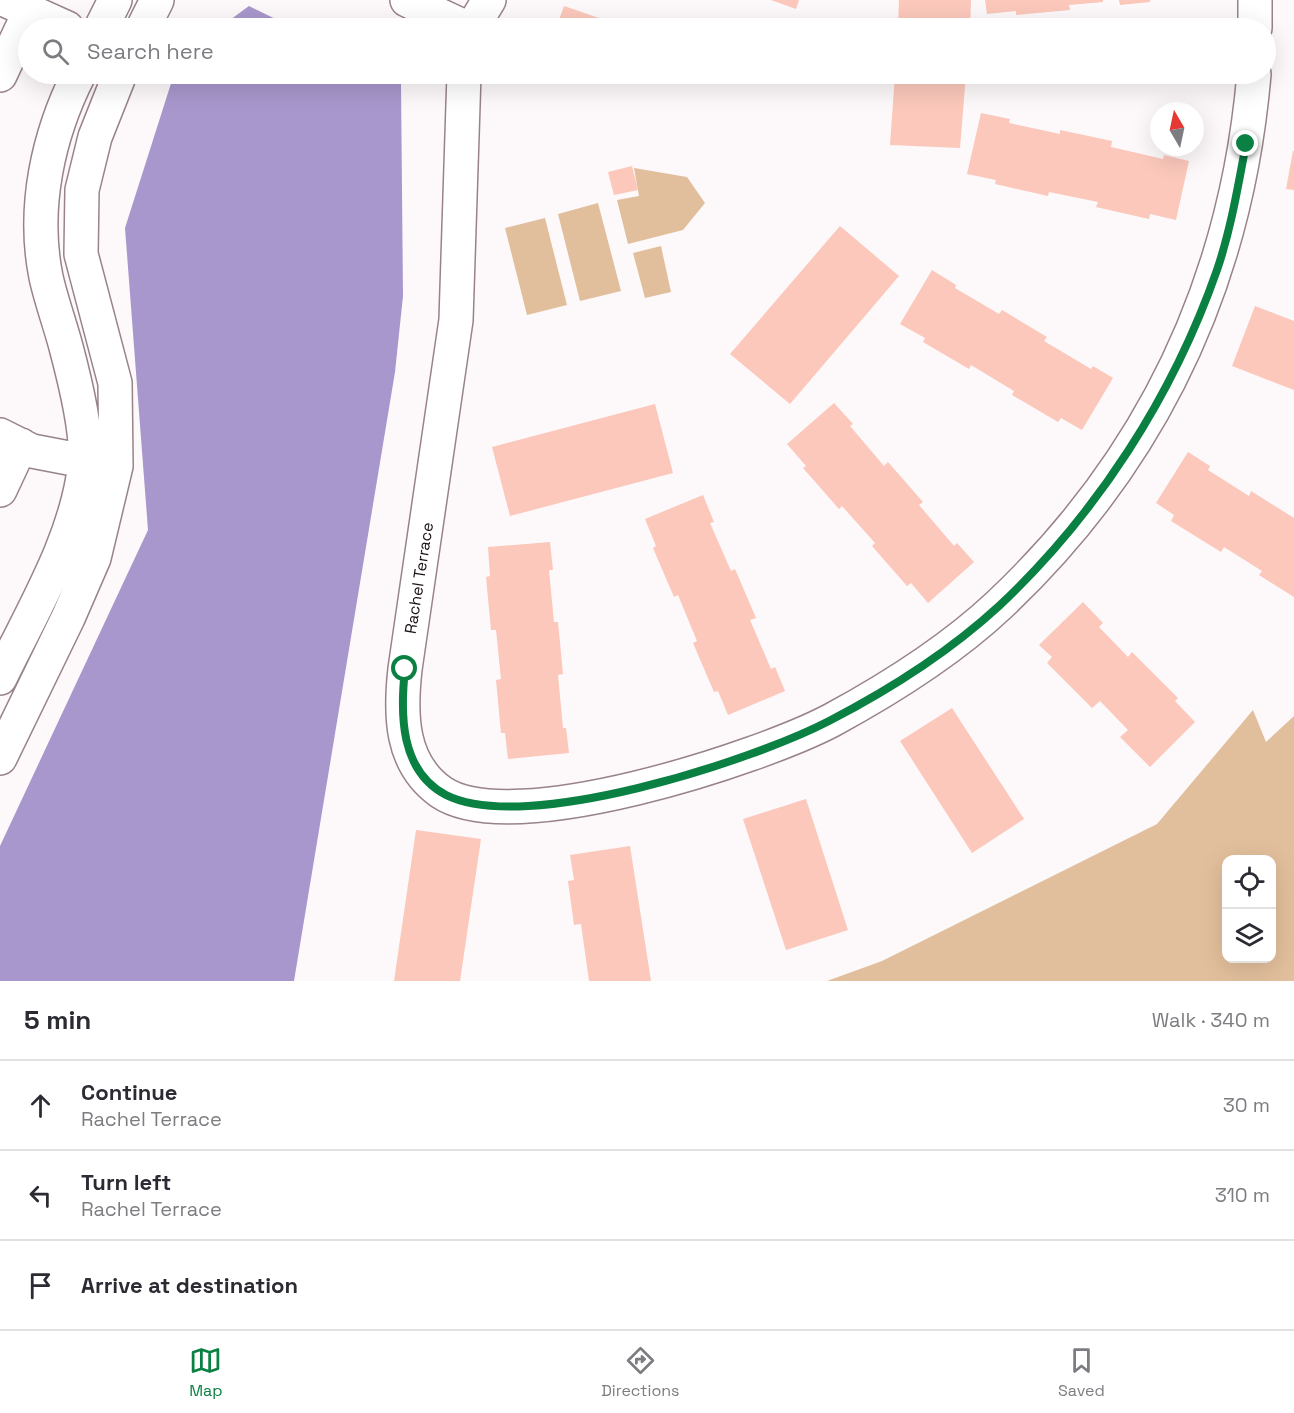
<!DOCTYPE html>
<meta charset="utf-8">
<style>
body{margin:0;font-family:"Space Grotesk",sans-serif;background:#f2f2f3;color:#2b2b33}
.controls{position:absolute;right:18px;bottom:18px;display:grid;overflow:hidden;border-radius:12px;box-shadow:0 6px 24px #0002}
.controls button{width:54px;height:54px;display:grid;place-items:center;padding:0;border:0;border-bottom:2px solid #e1e1e2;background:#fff;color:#2b2b33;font:30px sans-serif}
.compass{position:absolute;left:1150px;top:102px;width:54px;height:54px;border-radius:50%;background:#fff;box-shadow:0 6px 24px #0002;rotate:351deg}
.stop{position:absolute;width:18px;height:18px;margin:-14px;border:4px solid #0b8043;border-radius:50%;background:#fff}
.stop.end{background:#0b8043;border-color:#fff;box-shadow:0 2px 6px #0008}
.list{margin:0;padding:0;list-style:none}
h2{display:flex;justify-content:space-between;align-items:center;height:78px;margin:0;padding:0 24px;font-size:26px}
h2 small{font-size:20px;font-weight:400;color:#7c7c81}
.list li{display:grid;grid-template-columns:39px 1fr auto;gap:18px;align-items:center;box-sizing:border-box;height:90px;padding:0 24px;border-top:2px solid #e1e1e2}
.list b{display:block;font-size:22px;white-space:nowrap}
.list p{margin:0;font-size:20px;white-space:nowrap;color:#7c7c81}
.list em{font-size:20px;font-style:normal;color:#7c7c81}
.icon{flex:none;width:33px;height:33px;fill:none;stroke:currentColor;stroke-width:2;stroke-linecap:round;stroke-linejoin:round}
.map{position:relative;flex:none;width:1294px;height:981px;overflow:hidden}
.search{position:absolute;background:#fff;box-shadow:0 6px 24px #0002;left:18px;right:18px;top:18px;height:66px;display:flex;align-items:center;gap:15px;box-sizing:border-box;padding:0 21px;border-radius:33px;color:#7c7c81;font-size:22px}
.sheet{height:348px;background:#fff}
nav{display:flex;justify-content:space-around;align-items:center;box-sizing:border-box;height:84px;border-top:2px solid #e1e1e2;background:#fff;font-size:16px;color:#7c7c81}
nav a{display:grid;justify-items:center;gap:3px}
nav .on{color:#0b8043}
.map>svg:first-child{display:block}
</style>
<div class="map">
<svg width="1294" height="981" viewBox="0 0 1294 981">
<rect width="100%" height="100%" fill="#fdf8f9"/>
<path fill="#e2bf9c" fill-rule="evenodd" d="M634,168l53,9 18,26 -22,27 -55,14 -11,-44 22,-4z
M598,203l23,88 -41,10 -22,-87z
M545,218l22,87 -40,10 -22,-87z
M661,246l10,46 -26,6 -12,-45z
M1253,710l13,32 28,-26v265h-467l55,-20 275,-137zM1226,860h46v98h-46z"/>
<path fill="#a897cc" d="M249,6l45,22h-75z
M174,74h208l19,9 2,213 -8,76 -101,609h-294v-135l148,-316 -23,-302z"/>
<path fill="#fbc8bb" d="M771,0h28l-3,9z
M899,0h72l-1,28h-72z
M985,0h118v2l-34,3 1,5 -54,5v-4l-29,3z
M1119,0h31v2l-30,3z
M564,6l35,12 -4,10h-39z
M895,74h71l-6,74 -70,-3z
M981,113l29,6 -1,4 51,11v-4l52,11 -1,6 52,12 1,-4 25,6 -13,59 -26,-6 -1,5 -53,-12 2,-5 -49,-10 -1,4 -53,-12 1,-4 -29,-6z
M1293,151h1v39l-8,-1z
M632,166l6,24 -24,5 -6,-23z
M840,226l59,50 -109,128 -60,-50z
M932,270l24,15 -1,3 44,26 3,-4 45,27 -3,4 47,28 2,-3 20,12 -31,52 -21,-12 -3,4 -46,-27 2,-4 -43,-26 -2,4 -46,-27 2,-4 -25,-14z
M1255,306l39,15v69l-62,-24z
M834,403l19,21 -3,2 34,40 4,-4 35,40 -4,3 35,41 3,-3 17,19 -46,41 -17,-20 -4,3 -35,-40 3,-3 -33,-37 -3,3 -36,-41 3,-2 -19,-22z
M655,404l18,69 -163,43 -18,-69z
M1188,452l22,14 -2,4 41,26 2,-5 43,27v79l-35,-22 3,-4 -38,-24 -3,5 -50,-31 3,-6 -18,-12z
M703,495l11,27 -4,1 21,48 4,-2 21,49 -6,2 21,49 4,-2 10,24 -57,24 -10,-24 -4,1 -21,-49 4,-2 -19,-46 -4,2 -21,-49 3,-2 -11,-27z
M550,542l3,28h-4l5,52h4l5,52 -5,1 5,53h3l3,25 -61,6 -3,-26h-4l-5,-53 5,-1 -5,-49h-5l-5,-53 4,-1 -2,-29z
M1083,602l20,21 -4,4 29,30 4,-5 46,46 -3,3 20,21 -45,45 -30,-30 8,-7 -28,-29 -8,7 -45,-45 5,-6 -13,-12z
M952,708l72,111 -52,34 -72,-112z
M806,799l42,131 -62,20 -43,-131z
M416,830l65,9 -21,142h-66z
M630,846l21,135h-62l-8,-57 -7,1 -6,-44 6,-1 -4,-25z"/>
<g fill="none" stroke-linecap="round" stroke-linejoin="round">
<defs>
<path id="minor" d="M5,0l62,28
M407,0l60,28
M1255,0v28
M101,28l14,-28
M143,28l14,-28
M472,28l17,-28
M464,74l-8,246 -51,349c-5,45 -5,94 36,123 70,48 319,-34 391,-72 59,-32 118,-69 167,-115 154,-145 237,-322 255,-531
M0,75l30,-64
M0,435l32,16 73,14
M0,490l21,-45
M0,678c32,-67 77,-139 85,-215 3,-30 -11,-86 -19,-116 -6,-23 -15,-47 -20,-70 -14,-69 2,-142 33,-203
M0,758l68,-140 26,-60 22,-92 -1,-83 -34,-129 1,-64 13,-53 25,-63"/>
</defs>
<use href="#minor" stroke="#988388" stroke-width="36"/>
<use href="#minor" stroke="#fff" stroke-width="33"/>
</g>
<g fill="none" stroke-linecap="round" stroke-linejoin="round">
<path stroke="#0b8043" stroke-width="8" d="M405,669c-5,45 -5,102 41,126 79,40 306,-34 383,-74 60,-31 120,-69 170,-115 98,-92 174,-210 218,-336 14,-41 21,-84 29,-126"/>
</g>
<g text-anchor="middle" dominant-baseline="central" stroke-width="4.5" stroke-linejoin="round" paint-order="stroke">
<g font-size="16" fill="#181012" stroke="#fff">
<text transform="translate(419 578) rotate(-81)">Rachel Terrace</text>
</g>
</g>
</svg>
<div class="controls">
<button><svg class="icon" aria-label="locate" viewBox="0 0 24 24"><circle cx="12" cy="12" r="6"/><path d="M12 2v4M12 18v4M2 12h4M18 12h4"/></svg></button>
<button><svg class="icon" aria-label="layers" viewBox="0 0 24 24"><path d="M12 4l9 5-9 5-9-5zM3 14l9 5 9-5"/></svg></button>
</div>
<svg class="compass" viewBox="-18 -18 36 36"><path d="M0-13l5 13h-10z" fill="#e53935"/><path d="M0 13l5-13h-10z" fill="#7c7c81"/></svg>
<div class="stop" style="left:405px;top:669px"></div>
<div class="stop end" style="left:1246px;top:144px"></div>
<div class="search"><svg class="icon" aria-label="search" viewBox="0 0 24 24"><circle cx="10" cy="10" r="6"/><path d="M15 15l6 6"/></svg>Search here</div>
</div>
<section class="sheet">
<h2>5 min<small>Walk · 340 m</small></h2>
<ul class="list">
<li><svg class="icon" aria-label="ahead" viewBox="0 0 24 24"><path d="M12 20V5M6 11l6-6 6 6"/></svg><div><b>Continue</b><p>Rachel Terrace</p></div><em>30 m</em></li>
<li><svg class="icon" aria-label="left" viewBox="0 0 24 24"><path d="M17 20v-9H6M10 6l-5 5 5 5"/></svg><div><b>Turn left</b><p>Rachel Terrace</p></div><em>310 m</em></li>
<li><svg class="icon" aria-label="arrive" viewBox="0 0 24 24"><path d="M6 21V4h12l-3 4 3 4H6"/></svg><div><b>Arrive at destination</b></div></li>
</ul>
</section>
<nav>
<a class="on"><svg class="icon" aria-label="map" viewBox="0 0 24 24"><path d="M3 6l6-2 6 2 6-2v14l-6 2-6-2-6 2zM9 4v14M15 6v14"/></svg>Map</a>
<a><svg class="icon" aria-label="directions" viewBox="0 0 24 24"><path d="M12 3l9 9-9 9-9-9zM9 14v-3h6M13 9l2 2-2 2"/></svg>Directions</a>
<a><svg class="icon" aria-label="saved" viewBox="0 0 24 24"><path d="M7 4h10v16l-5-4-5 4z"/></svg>Saved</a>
</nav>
